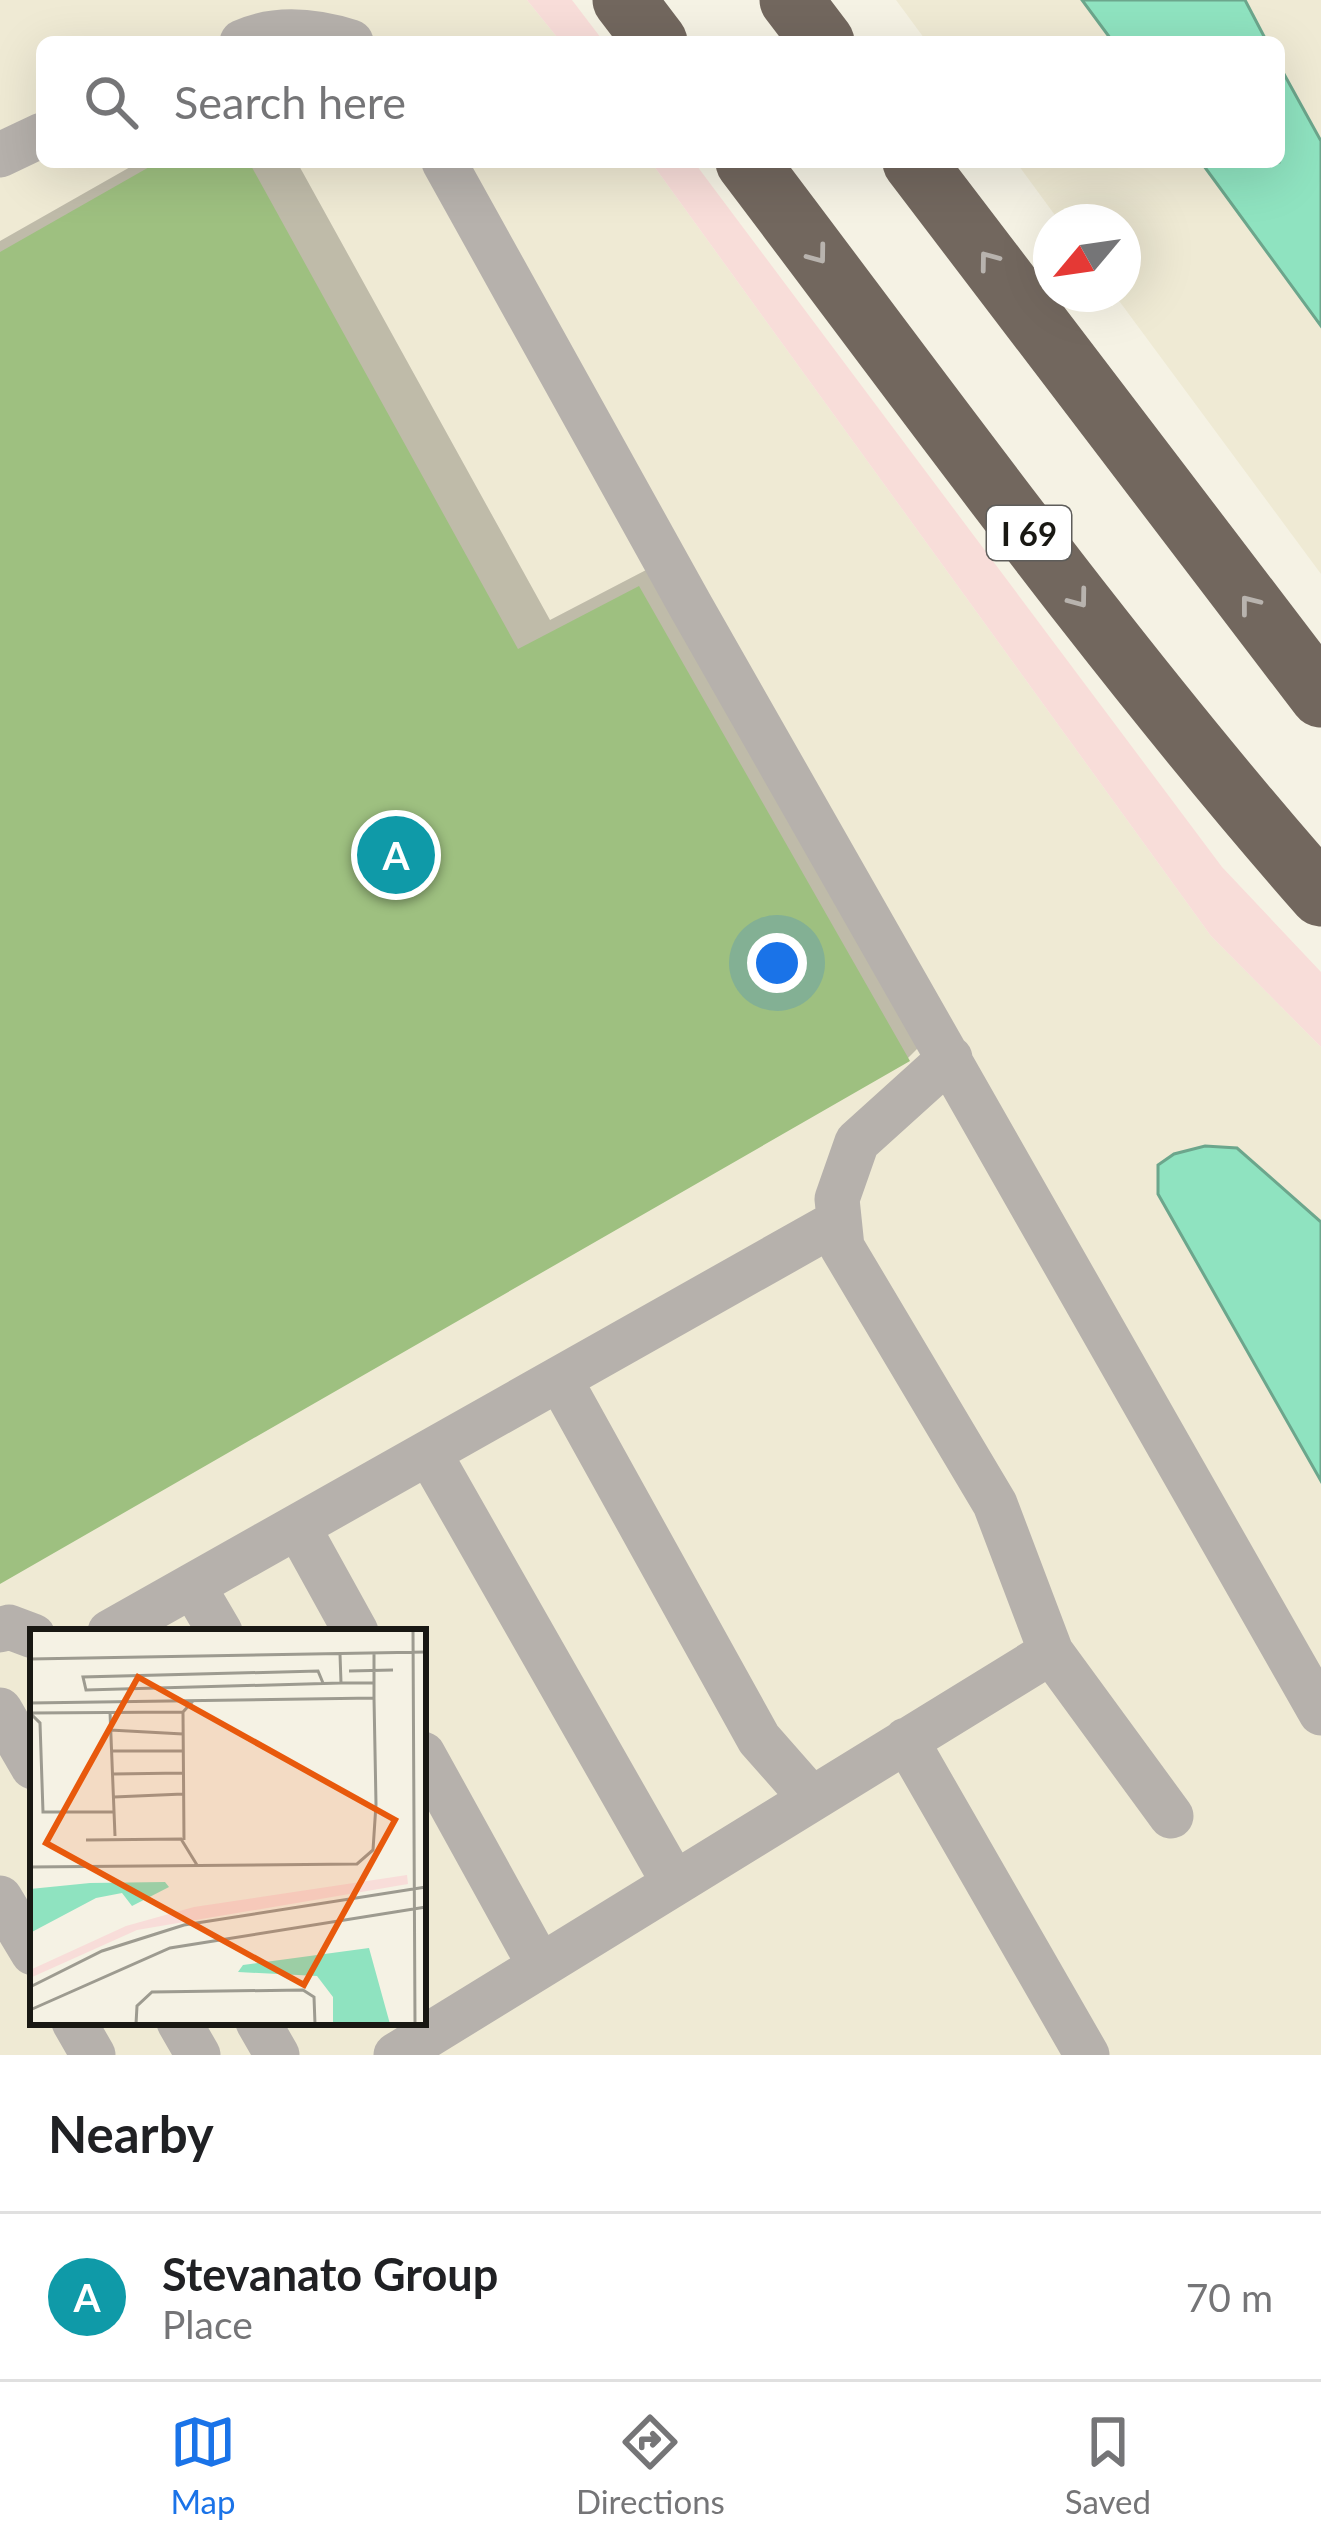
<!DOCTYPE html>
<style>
body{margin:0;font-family:Lato,sans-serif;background:#f2f2f2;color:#202124}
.compass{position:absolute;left:1033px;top:204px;width:108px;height:108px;border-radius:50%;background:#fff;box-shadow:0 12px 48px #0002;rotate:241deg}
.you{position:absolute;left:777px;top:963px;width:42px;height:42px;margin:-30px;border:9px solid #fff;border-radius:50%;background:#1a73e8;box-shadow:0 0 0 18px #1a73e833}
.badge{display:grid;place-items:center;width:78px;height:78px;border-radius:50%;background:#1a73e8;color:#fff;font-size:39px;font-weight:700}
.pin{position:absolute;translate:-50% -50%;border:6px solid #fff;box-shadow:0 3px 12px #0006}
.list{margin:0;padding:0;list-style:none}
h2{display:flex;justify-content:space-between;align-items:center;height:156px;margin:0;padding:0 48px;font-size:51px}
h2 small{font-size:39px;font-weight:400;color:#757577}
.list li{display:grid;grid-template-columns:78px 1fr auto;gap:36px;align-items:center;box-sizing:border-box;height:168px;padding:0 48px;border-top:3px solid #e0e0e0}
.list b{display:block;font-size:45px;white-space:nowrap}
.list p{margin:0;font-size:39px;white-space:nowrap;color:#757577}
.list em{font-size:39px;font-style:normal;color:#757577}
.icon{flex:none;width:66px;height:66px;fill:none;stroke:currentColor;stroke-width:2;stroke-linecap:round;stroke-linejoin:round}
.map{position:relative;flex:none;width:1321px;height:2055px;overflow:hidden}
.search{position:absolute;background:#fff;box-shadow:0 12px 48px #0002;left:36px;right:36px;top:36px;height:132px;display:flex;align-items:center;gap:30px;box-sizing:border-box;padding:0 42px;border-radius:18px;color:#757577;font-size:45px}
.sheet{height:324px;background:#fff}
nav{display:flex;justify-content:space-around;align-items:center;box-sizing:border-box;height:168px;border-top:3px solid #e0e0e0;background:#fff;font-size:33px;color:#757577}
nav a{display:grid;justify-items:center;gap:6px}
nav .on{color:#1a73e8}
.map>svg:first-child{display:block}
</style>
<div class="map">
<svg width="1321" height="2055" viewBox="0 0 1321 2055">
<rect width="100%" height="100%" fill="#f5f2e4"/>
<path fill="#efead4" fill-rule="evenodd" d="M0,0h527l34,42h-519v120h609l560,774 110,111v1008h-1321zM33,1632h390v390h-390z
M896,0h425v574l-207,-280h9v-72h-63l-44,-60h263v-120h-352z"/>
<path fill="#f8ddd9" d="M527,0h45l32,42h-43z
M651,162h43l528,705 99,105v75l-110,-111z"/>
<path fill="#8fe3c0" stroke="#6ca68c" stroke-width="3" d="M1082,0h163l22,42h-154z
M1279,65l42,76v185l-120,-164h78z
M1205,1146l32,2 84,74v259l-163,-287v-29l16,-11z"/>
<path fill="#0003" d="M139,162h158l253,458 121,-63 268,470 -31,31 -908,523v-1340z"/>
<path fill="#9ec080" d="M158,162h91l269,487 121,-63 271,475 -910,523v-1332z"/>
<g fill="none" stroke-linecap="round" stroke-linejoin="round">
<path stroke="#b6b1ac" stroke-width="45" d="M242,42c35,-16 74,-11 109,0
M0,155l42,-20
M444,162l246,443 631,1108
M950,1058l-93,84 -20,57 5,48 153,257 56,148 120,164
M560,1380l199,359 52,59
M429,1453l245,430
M298,1527l58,105
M193,1586l27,46
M0,1630l9,-3 24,9
M110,1632l729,-411
M0,1710l33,57
M906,1740l181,315
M423,1754l117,212
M0,1898l33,55
M74,2022l19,33
M179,2022l19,33
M258,2022l19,33
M396,2055l655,-403"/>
<path stroke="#72675e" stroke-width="63" d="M624,0l32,42
M791,0l32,42
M747,162c187,247 369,500 574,733
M914,162l407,534"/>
</g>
<defs><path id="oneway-chevron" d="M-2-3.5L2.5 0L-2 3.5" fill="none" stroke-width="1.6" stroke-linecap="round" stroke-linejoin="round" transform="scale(3)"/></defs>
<g stroke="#b8b3ae">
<use href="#oneway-chevron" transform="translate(818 255) rotate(53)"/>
<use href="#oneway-chevron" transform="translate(988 260) rotate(-127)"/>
<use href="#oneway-chevron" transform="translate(1079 599) rotate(53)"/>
<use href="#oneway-chevron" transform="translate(1249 604) rotate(-128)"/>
</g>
<g text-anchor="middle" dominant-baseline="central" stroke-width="9" stroke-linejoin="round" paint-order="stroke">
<rect fill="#fff" stroke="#5e5d5a" stroke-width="3" x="987" y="506" width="84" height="54" rx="9"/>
<g font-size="33" font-weight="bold" fill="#191813">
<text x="1029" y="533">I 69</text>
</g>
</g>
<g transform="translate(30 1629)">
<rect width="396" height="396" fill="#f5f2e4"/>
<path d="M377,246l1,9 -271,46 -107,48v-8l96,-44 68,-19z" fill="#f8ddd9"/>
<path d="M60,254l75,-1 4,5 -37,19 -10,-13 -26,5 -66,35v-44zM339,319l21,76h-57v-27l-16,-21 -79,-4 5,-7z" fill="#8fe3c0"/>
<path fill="none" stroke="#9d9b90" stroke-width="3" d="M383,1l2,394M310,25l1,29h33M344,25v44M0,30l396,-7M319,42l44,-1M293,54l-5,-12 -235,6 3,13 255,-7M0,74l344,-5 2,106 -3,46 -16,14 -327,3M80,83l5,124M153,83l1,128M0,84l10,10 3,89h71M1,84l152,-1 10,-11M80,101l73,4M81,122h72M83,145l70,-1M84,168l69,-3M56,211l95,-1 16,26M0,358l72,-36 82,-26 242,-38M0,381l140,-62 256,-41M106,395l1,-18 15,-14 151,-2 11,7 1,27"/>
<path fill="#e8590c" fill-opacity="0.15" stroke="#e8590c" stroke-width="6" d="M108,48l257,143 -91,165 -258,-142z"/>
<rect width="396" height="396" fill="none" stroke="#191813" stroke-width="6"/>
</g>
</svg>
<svg class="compass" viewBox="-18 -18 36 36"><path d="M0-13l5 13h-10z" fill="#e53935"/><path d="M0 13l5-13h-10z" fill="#757577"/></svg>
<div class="you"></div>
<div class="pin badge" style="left:396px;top:855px;background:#0f9aa8">A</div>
<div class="search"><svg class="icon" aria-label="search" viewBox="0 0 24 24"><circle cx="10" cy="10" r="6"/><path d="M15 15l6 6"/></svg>Search here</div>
</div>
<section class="sheet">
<h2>Nearby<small></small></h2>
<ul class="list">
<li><span class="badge" style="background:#0f9aa8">A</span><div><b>Stevanato Group</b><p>Place</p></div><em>70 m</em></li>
</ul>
</section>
<nav>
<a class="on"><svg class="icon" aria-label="map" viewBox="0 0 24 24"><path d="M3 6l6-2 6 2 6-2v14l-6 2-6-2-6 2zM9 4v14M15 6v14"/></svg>Map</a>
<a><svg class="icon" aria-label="directions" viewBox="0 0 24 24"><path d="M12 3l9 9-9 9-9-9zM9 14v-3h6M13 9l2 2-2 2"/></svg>Directions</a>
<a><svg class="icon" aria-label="saved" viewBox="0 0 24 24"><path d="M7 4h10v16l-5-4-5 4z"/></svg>Saved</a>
</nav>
